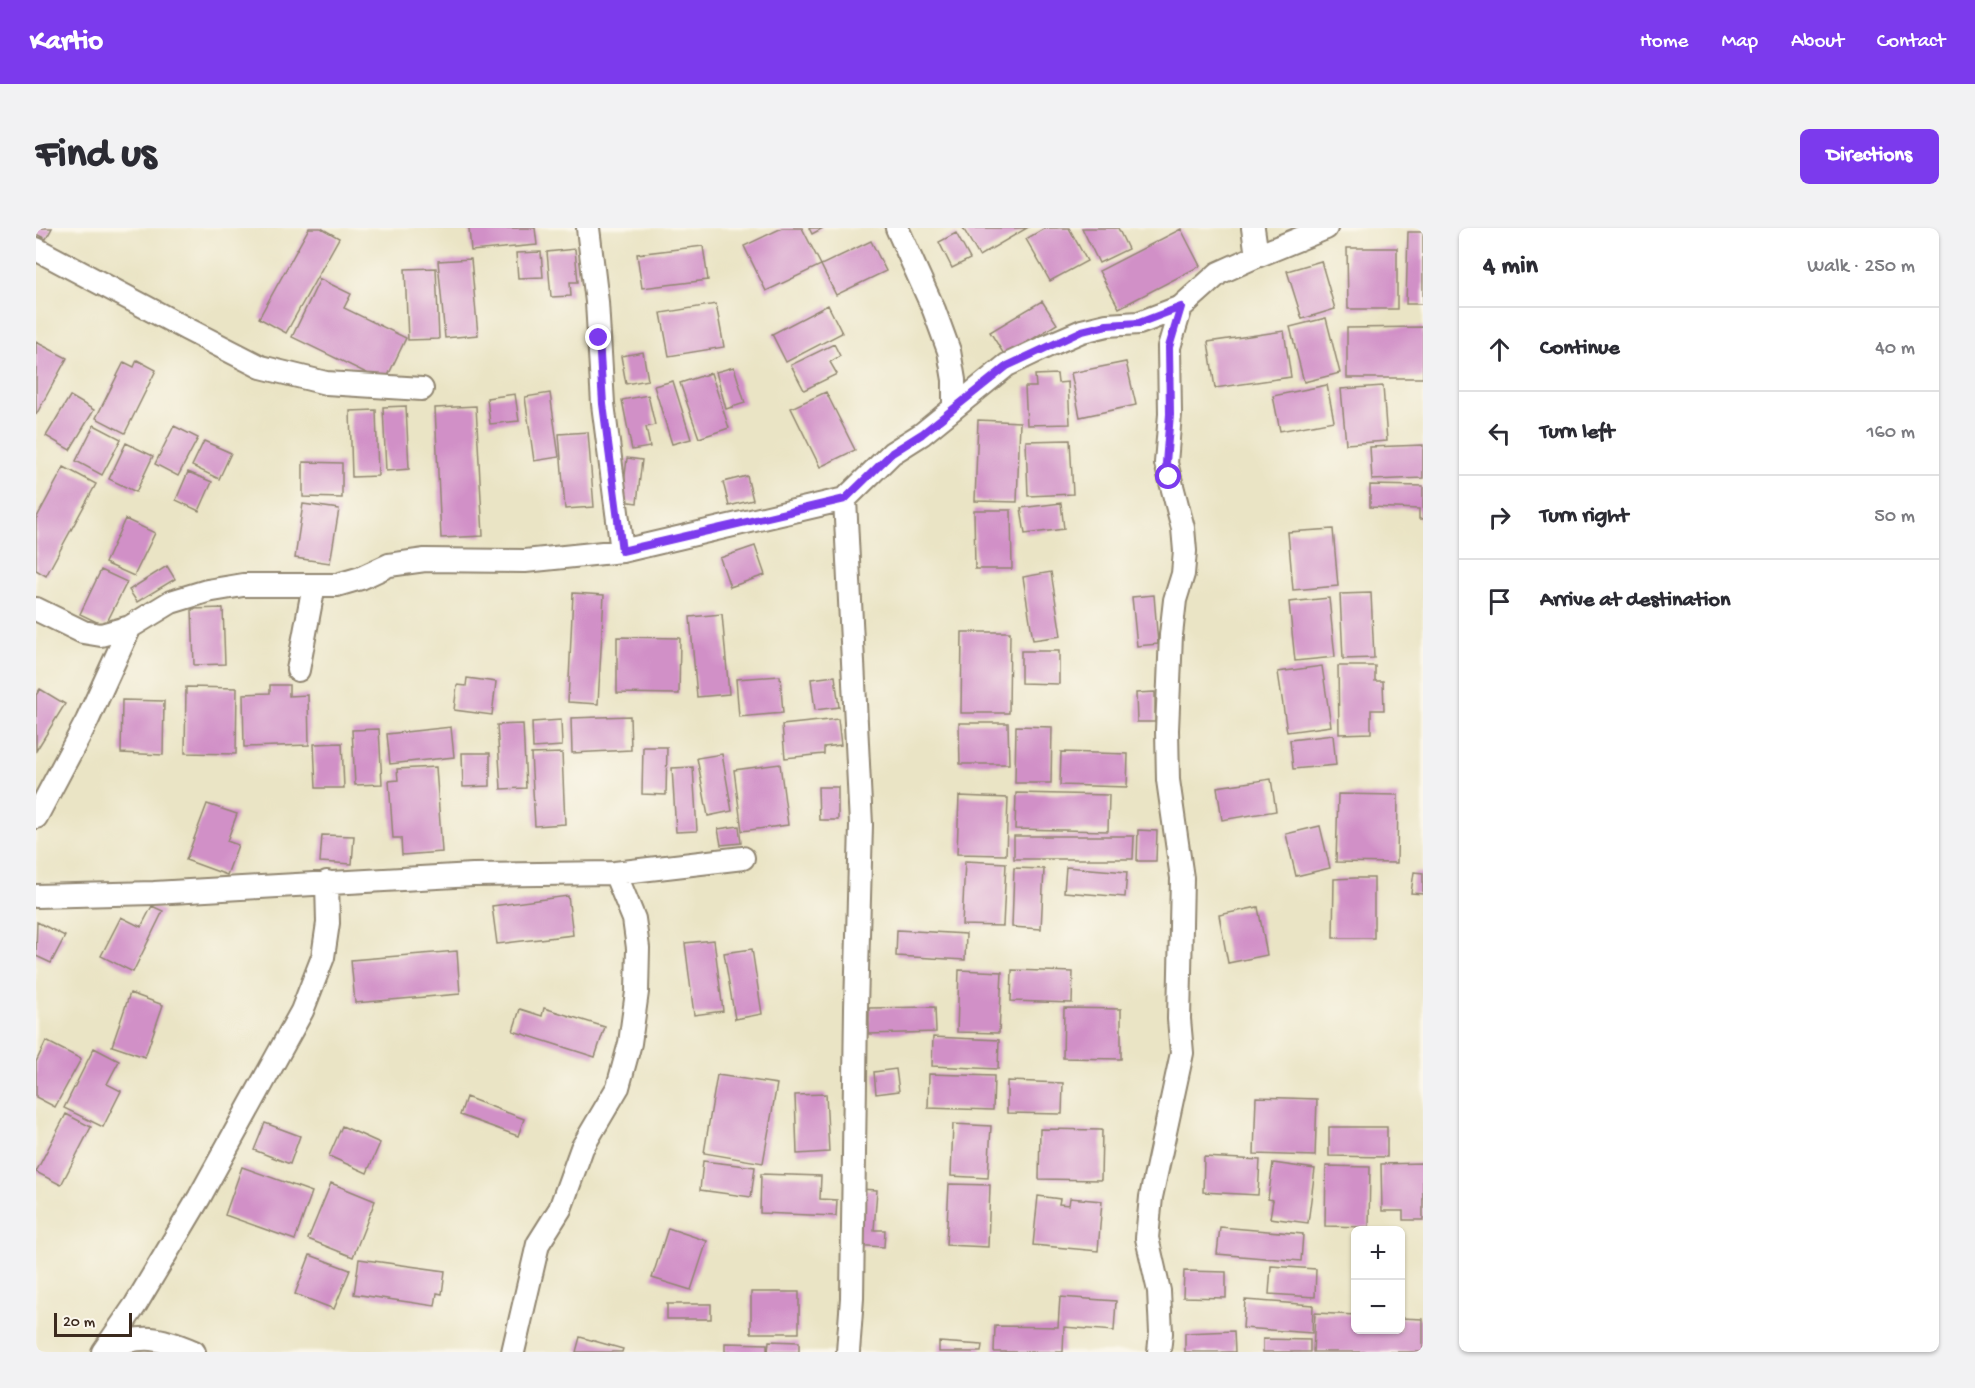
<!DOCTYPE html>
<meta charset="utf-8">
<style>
body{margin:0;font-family:"Gochi Hand",sans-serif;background:#f2f2f3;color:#2b2b33}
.controls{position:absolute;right:18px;bottom:18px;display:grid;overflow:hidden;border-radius:9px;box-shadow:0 2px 4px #0004}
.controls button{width:54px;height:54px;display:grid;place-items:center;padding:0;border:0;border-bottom:2px solid #e1e1e2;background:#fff;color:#2b2b33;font:30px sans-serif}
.scale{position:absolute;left:18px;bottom:15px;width:78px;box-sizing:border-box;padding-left:6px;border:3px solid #3b2a1e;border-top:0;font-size:16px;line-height:21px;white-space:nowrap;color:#3b2a1e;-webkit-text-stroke:4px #fbf7ec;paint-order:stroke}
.stop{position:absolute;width:18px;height:18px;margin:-14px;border:4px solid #7c3aed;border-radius:50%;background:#fff}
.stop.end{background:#7c3aed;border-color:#fff;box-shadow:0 2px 6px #0008}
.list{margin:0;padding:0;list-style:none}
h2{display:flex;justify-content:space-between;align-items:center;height:78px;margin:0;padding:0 24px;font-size:26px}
h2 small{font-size:20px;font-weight:400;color:#7c7c81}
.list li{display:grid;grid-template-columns:39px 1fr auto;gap:18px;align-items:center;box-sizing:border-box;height:84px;padding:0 24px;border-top:2px solid #e1e1e2}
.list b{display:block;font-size:22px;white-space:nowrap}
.list em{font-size:20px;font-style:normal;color:#7c7c81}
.icon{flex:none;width:33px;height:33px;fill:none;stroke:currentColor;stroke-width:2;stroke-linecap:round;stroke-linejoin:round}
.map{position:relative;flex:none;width:1387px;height:1124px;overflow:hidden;border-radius:9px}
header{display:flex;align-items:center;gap:36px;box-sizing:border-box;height:84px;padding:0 30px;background:#7c3aed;color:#fff}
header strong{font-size:28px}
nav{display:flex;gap:33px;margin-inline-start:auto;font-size:21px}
.intro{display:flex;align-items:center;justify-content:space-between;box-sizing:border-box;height:144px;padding:0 36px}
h1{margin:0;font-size:42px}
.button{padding:15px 27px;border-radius:9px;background:#7c3aed;color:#fff;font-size:21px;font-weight:700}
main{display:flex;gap:36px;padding:0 36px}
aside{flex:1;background:#fff;border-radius:9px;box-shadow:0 2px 4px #0004}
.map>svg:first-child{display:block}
</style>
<header>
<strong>Kartio</strong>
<nav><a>Home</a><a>Map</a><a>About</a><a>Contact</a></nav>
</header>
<div class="intro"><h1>Find us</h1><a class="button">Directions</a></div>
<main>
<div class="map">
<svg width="1387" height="1124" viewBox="0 0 1387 1124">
<rect width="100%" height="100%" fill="#fbf7ec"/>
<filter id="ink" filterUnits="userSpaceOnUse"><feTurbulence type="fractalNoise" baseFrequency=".0167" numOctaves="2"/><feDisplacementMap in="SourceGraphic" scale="12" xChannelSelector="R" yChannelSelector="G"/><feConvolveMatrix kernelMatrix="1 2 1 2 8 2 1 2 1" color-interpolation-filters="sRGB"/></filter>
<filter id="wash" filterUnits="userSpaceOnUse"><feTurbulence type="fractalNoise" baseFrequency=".008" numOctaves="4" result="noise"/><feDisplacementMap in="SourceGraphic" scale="24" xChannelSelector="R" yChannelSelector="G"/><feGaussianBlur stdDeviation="1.35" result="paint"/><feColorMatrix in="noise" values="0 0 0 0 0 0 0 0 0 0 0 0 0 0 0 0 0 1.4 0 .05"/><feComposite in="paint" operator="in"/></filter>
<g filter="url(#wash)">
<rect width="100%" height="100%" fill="#eae4c5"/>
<g id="blocks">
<path fill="#d190c7" d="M0,0h16l-6,11 -10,-5z
M273,0h12l18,10 -53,95 -27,-15z
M433,0h66l2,17 -66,6z
M746,0h20l19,37 -55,26 -22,-45z
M773,0h14l-11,6z
M927,0h64l-48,28z
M1009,0h24l18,33 -37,20 -24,-42z
M1046,0h36l10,21 -29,14z
M1145,1l19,37 -81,42 -20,-37z
M1372,4h15v72h-17z
M920,5l14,26 -18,9 -13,-26z
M835,13l15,30 -50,24 -15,-30z
M667,18l5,34 -66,8 -5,-34z
M1311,20h50v61h-49z
M539,21l3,33h-8l1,14 -20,1 -4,-45z
M505,24l2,25 -25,1 -2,-25z
M435,31l7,76 -33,3 -7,-77z
M1285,33l14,48 -33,10 -15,-48z
M400,40l3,71 -31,1 -3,-71z
M284,51l31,15 -7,14 62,30 -21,44 -93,-45z
M1006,73l15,23 -52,32 -15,-24z
M680,76l8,43 -55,9 -8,-43z
M792,77l14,28 -56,29 -14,-28z
M1290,90l14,55 -36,9 -14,-55z
M1387,99v51h-76v-50z
M1248,103l7,46 -76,11 -7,-46z
M0,114l31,16 -31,57z
M798,116l6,12 -10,6 7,12 -33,16 -13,-25z
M607,124l5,28 -22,4 -5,-28z
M101,132l19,10 -31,63 -29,-15 28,-56 10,5z
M1090,134l10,43 -56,12 -9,-44z
M698,139l11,36 -19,6 -10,-37z
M675,145l18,55 -30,10 -19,-55z
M1021,146l1,9 10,-1 2,42 -43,1 -2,-38h11l-1,-12z
M637,153l18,58 -19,5 -18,-58z
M1291,157l7,36 -54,10 -7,-35z
M1347,158l4,55 -41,3 -5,-55z
M790,164l29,58 -35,17 -29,-59z
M514,165l9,64 -25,4 -9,-64z
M479,166l4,27 -29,3 -3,-26z
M612,167l7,30 -9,2 4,20 -18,3 -10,-50z
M34,168l24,14 -24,40 -24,-14z
M370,178l3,63 -23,2 -3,-64z
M440,178l7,130 -42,2 -6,-130z
M340,182l2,66 -26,1 -2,-66z
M942,192l42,2 -3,80 -42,-1z
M58,197l27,14 -19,36 -26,-14z
M138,198l24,12 -20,38 -23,-12z
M552,204l6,75 -29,2 -6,-75z
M1034,212l3,54 -45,2 -2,-55z
M168,213l27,12 -12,26 -27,-13z
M90,215l27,13 -17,36 -27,-13z
M1387,217v33l-51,2 -2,-33z
M591,230l15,2 -5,43 -15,-2z
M267,234l39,1v35l-39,-1z
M28,239l32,17 -50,92 -10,-6v-51z
M152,244l24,10 -13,29 -23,-11z
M711,248l6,24 -24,6 -6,-24z
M1334,257l53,1v33h-4v-10l-49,-2z
M1025,275l3,26 -39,5 -4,-26z
M267,276l36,5 -9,54 -35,-5z
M938,282h37l1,59h-37z
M89,291l30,14 -21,43 -29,-13z
M1297,301l5,57 -45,4 -5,-58z
M719,318l10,29 -35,12 -10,-29z
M131,338l8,13 -38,23 -8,-12z
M65,342l26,12 -22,44 -25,-12z
M1015,344l10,64 -28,4 -10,-63z
M537,365l31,2 -6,109 -30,-2z
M1335,365l3,65 -31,1 -3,-65z
M1118,367l4,49 -21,2 -5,-49z
M1293,370l6,59 -40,4 -6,-59z
M187,380l2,56 -31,1 -2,-56z
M686,386l7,80 -32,3 -7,-80z
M926,404h48l-1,81h-48z
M581,409l63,1 -1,56 -62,-1z
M985,423h38v33l-38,-1z
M1286,438l9,60 -44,6 -9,-60z
M1302,438h37v15h8l1,29h-13v23l-32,1z
M744,448l3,37 -44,4 -3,-38z
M799,448l4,31 -24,3 -4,-31z
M431,450l29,4 -4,33 -38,-5 3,-25 9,1z
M234,457h19v11l19,-1 1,50 -65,2 -1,-53 27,-1z
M150,459l51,1 -1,66 -51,-1z
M4,461l25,15 -29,47v-56z
M1119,464v30h-18l-1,-29z
M86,472l42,1 -1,54 -42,-2z
M594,488l1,34 -59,3 -1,-35z
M802,491l3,26 -17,2v7l-39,4 -3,-33z
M525,492l1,26 -29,2 -1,-26z
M923,495h49l1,41h-49z
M487,496l3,64 -25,1 -4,-64z
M980,498l36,1 -1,56h-36z
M415,499l3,30 -64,7 -3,-30z
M343,501l3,55 -27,1 -3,-55z
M1297,507l3,30 -43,4 -3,-29z
M306,515l2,45h-28l-2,-44z
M607,519h24l-1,48 -24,-1z
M1025,524l67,2 -1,33 -67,-2z
M426,525h28v33l-27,1z
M526,525l3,71 -30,2 -4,-72z
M686,526l10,57 -24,5 -11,-58z
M744,536l8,61 -46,6 -8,-61z
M400,539l6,85 -40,3 -1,-17h-8l-4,-57 9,-1 -1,-11z
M657,539l4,64 -21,1 -4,-64z
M1235,551l5,32 -54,9 -5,-33z
M782,559h20v33h-19z
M980,565l93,2 -1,36 -93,-2z
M1302,566l60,1 -1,68 -61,-1z
M923,568l49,2 -2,57 -49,-1z
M171,576l30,10 -10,27 11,4 -11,30 -41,-15z
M703,598l2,17 -20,2 -3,-16z
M1284,598l10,42 -34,8 -10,-42z
M1102,602l19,1 -1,30h-19z
M286,607l32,1 -2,28 -32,-2z
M978,608h120l-1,23h-119z
M929,633l41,2 -3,63 -41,-1z
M1030,639l61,5 -2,25 -61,-5z
M978,640l30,1 -3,60 -29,-2z
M1378,644l9,1v21l-12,-1z
M1320,650h18v60h-41l1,-59z
M532,668l5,39 -76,9 -5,-38z
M116,678l11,5 -30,61 -32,-16 20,-39 20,10z
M1222,679l9,48 -39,8 -9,-48z
M1,694l28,14 -14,27 -15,-7z
M861,702l69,4 -1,26 -69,-4z
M678,712l9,71 -29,4 -9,-72z
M716,721l10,65 -27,5 -11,-66z
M421,723l3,43 -105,9 -4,-43z
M923,742l43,2 -3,61 -42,-1z
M976,742l61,2 -1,31 -61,-2z
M94,765l33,12 -18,52 -33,-11z
M899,779l1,25 -67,2v-26z
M508,780l61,19 -10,30 -82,-26 7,-22 22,7z
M1028,780l57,1v50l-58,-1z
M897,809l66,3 -1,29 -66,-3z
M10,813l35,18 -26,48 -19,-10v-35z
M58,820l25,13 -12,23 14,7 -18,36 -39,-19z
M860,841l3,22 -23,3 -2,-22z
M893,846l65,2 -1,34 -65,-2z
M681,847l60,9 -14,79 -59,-10z
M971,853l56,2 -1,31 -55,-1z
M790,866l3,58 -32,2 -2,-59z
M430,869l58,22 -6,17 -58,-21z
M1220,869l61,2 -2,57 -61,-2z
M30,886l25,13 -30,58 -25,-13z
M229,895l35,13 -10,28 -36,-14z
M917,896l38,2 -3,52 -37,-2z
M306,898l38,17 -13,30 -38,-17z
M1293,899h58v30l-58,-1z
M1004,901l62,1 -1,50 -62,-1z
M1168,929l56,3 -2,35 -55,-3z
M667,933l52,6 -4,30 -51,-7z
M1237,935l42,6 -7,54 -38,-5 3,-18 -5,-1z
M1387,935v57h-20v-9h-21l-1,-47z
M1290,938l44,1 -1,60 -44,-1z
M206,939l70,25 -17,48 -70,-25z
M725,946l60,2 -1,23 17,1 -1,16 -76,-3z
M295,955l44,18 -22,56 -45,-18z
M913,956l41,1 -2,62 -42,-2z
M822,961l19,1 -3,40h11l-1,17 -30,-2z
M1002,968l22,3 -1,5 10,1 1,-7 32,3 -4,50 -65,-6z
M1184,999l83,7 -2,27 -84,-7z
M632,1000l39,13 -16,49 -39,-12z
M274,1027l40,15 -16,39 -39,-15z
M323,1031l86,12 -3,23 -5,-1 -2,13 -81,-12z
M1235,1038l45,3 -1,28 -46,-3z
M1148,1043l42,1v26l-43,-1z
M715,1064h48v41h-48z
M1024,1069l56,4 -2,30 -50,-4 -1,25h-69l1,-26 63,1z
M1209,1072l68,5 -1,28 -69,-5z
M631,1076h44v15h-44z
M1279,1085l41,2v15h44v-12l23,1v33h-110z
M1198,1103l1,21h-50v-19z
M544,1109l43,12 -1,3h-46z
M1227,1111l47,1v12h-47z
M733,1113l30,1v10h-31z
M903,1114l43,3 -1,7h-42z
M689,1115l42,1v8h-42z"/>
</g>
</g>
<g filter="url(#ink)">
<use href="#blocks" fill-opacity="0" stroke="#928772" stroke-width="1.5"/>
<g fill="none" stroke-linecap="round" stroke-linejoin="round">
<defs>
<path id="minor" d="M552,0l9,74 6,102 19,147
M861,0l37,82 15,41 5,29v27
M0,21l151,80 74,38 65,16 96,6
M1221,28l69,-28
M809,271l16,326 -5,183 -4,290 -4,54
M0,381l47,23 18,3 29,-8 41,-25 36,-11 36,-6h94l24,-7 28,-13 36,-5 100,1 97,-10 223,-52 47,-46 30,-19 85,-69 40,-19 35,-15 25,-6 32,-2 42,-16 38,-34 38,-17 -4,-28
M262,442l16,-85
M0,589l51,-96 43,-94
M0,668l118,-3 319,-18 142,-2 128,-15
M71,1119c36,-13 52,-10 87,5
M67,1124l33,-48 63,-106 103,-187 21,-54 5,-34 -1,-41
M477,1124l25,-108 22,-35 22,-61 36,-61 12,-44 7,-51 1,-44 -4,-29 -19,-46
M1123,1124l2,-19 -2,-42 -12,-53 4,-41 31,-144 -3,-34 3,-141 -14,-98 -1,-50 4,-95 4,-35 8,-26 2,-23 -2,-23 -17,-65 4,-49 -1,-67 12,-40"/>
</defs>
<use href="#minor" stroke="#928772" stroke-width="26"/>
<use href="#minor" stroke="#fff" stroke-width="22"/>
</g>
</g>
<g fill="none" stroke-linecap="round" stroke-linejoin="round" filter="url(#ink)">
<path stroke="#7c3aed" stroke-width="8" d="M563,110l4,66 19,147 223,-52 47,-46 30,-19 85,-68 75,-35 25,-6 32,-2 42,-16 -12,40 1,67 -4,49 3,14"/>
</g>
</svg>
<div class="controls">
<button>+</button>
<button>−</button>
</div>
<div class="scale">20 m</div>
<div class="stop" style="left:1133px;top:249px"></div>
<div class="stop end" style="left:563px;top:110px"></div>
</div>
<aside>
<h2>4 min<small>Walk · 250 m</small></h2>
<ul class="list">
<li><svg class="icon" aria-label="ahead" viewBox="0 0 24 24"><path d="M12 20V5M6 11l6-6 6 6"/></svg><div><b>Continue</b></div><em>40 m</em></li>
<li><svg class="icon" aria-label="left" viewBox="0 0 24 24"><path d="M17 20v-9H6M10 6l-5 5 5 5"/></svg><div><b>Turn left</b></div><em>160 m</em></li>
<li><svg class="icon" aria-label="right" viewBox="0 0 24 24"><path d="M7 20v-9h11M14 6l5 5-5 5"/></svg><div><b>Turn right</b></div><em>50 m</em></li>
<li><svg class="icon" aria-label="arrive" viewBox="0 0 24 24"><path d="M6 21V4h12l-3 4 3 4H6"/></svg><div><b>Arrive at destination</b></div></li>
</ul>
</aside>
</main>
